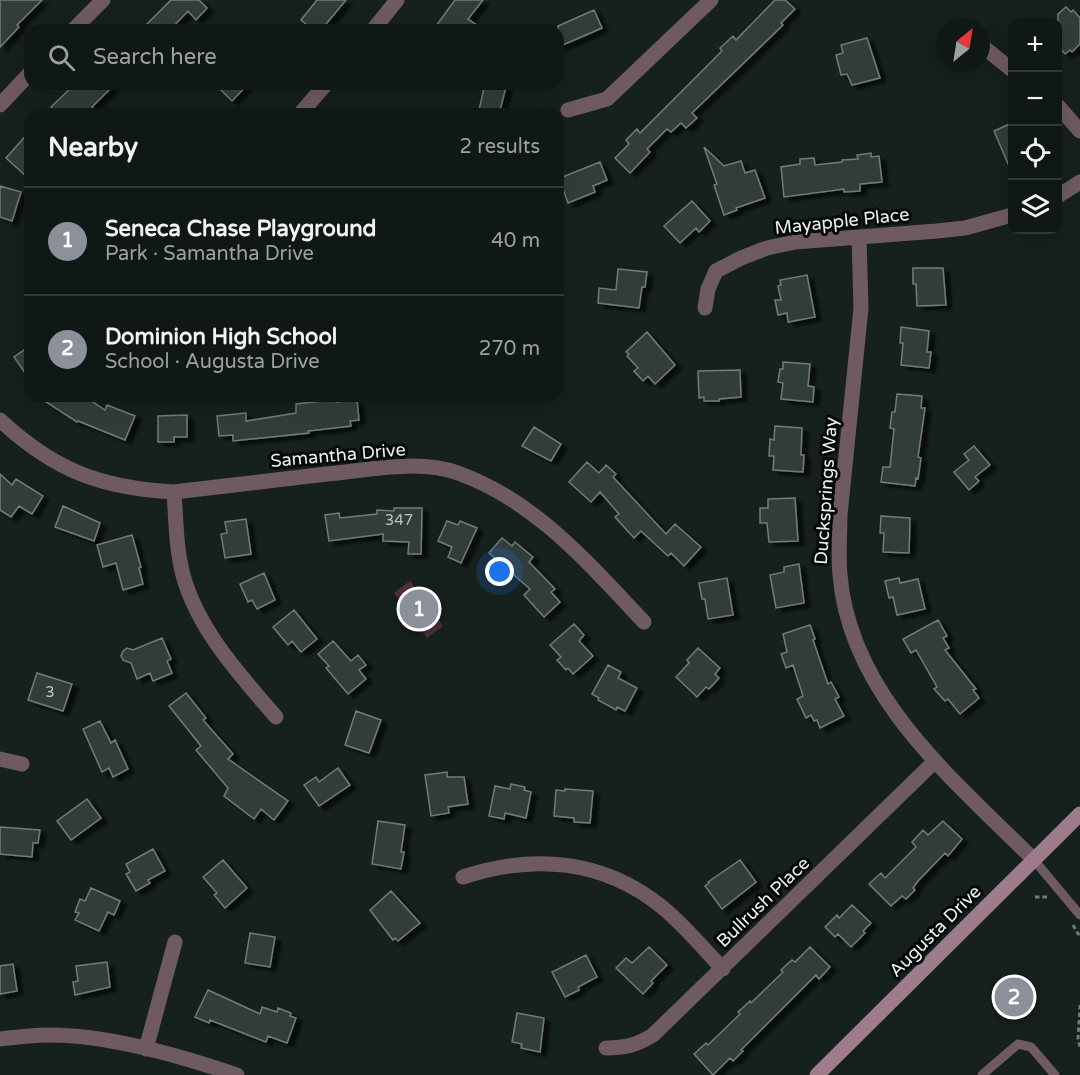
<!DOCTYPE html>
<meta charset="utf-8">
<style>
body{margin:0;font-family:"Varela Round",sans-serif;background:#19211f;color:#f1f3f6}
.controls{position:absolute;right:18px;top:18px;display:grid;overflow:hidden;border-radius:12px;box-shadow:0 6px 24px #0002}
.controls button{width:54px;height:54px;display:grid;place-items:center;padding:0;border:0;border-bottom:2px solid #303735;background:#101816;color:#f1f3f6;font:30px sans-serif}
.compass{position:absolute;left:936px;top:18px;width:54px;height:54px;border-radius:50%;background:#101816;box-shadow:0 6px 24px #0002;rotate:30deg}
.you{position:absolute;left:500px;top:572px;width:21px;height:21px;margin:-15px;border:4px solid #fff;border-radius:50%;background:#1a73e8;box-shadow:0 0 0 9px #1a73e833}
.badge{display:grid;place-items:center;width:39px;height:39px;border-radius:50%;background:#8c9099;color:#fff;font-size:20px;font-weight:700}
.pin{position:absolute;translate:-50% -50%;border:3px solid #fff;box-shadow:0 2px 6px #0006}
.list{margin:0;padding:0;list-style:none}
h2{display:flex;justify-content:space-between;align-items:center;height:78px;margin:0;padding:0 24px;font-size:26px}
h2 small{font-size:20px;font-weight:400;color:#9ca0a1}
.list li{display:grid;grid-template-columns:39px 1fr auto;gap:18px;align-items:center;box-sizing:border-box;height:108px;padding:0 24px;border-top:2px solid #303735}
.list b{display:block;font-size:22px;white-space:nowrap}
.list p{margin:0;font-size:20px;white-space:nowrap;color:#9ca0a1}
.list em{font-size:20px;font-style:normal;color:#9ca0a1}
.icon{flex:none;width:33px;height:33px;fill:none;stroke:currentColor;stroke-width:2;stroke-linecap:round;stroke-linejoin:round}
.map{position:relative;flex:none;width:1080px;height:1075px;overflow:hidden}
.search{position:absolute;background:#101816;box-shadow:0 6px 24px #0002;left:24px;top:24px;width:540px;height:66px;display:flex;align-items:center;gap:15px;box-sizing:border-box;padding:0 21px;border-radius:18px;color:#9ca0a1;font-size:22px}
.panel{position:absolute;background:#101816;box-shadow:0 6px 24px #0002;left:24px;top:108px;width:540px;height:294px;border-radius:18px}
.map>svg:first-child{display:block}
</style>
<div class="map">
<svg width="1080" height="1075" viewBox="0 0 1080 1075">
<defs>
<filter id="shadow"><feDropShadow dx="6" dy="4" stdDeviation="1.5" flood-color="#0009"/></filter>
</defs>
<rect width="100%" height="100%" fill="#16201d"/>
<path fill="#4f303f" d="M410,581l33,45 -16,12 -33,-45z"/>
<path fill="#323d3a" stroke="#707c78" stroke-width="1.5" filter="url(#shadow)" d="M0,0h42l-25,25 2,2 -19,20z
M171,0h28l8,8 -11,12 -8,-9 -18,19h-29z
M317,0h29l-25,30h-8l-12,-10z
M455,0h28l-15,19 16,11h-51z
M775,0h10l10,9 -14,14 2,2 -91,88 5,5 -11,10 -5,-5 -10,9 -4,-3 -20,20 3,3 -20,21 -15,-15 14,-14 -3,-4 11,-11 3,4 82,-82 -2,-3 13,-12 3,4z
M1066,7l5,5 2,-2 7,8v26l-8,8 -2,-2 -5,4 -7,-8v-32z
M594,10l8,18 -44,19v-21z
M867,38l13,40 -28,7 -5,-11 -6,1 -5,-20 7,-2 -2,-8z
M75,84h40l-23,23 7,7h-42l-6,-7z
M215,84h33l-16,17z
M485,84l21,3 -7,27h-21z
M1012,123v50l-18,-42z
M30,131v30l-4,15 -20,-18z
M704,147l20,19 17,-5 4,12 10,-3 10,28 -29,10 1,2 -13,5 -10,-30 3,-1z
M871,153v4l8,-1 3,26 -22,2v7l-16,1v-3l-60,8 -3,-30 19,-3v-5l14,-1 1,7 27,-3v-2l16,-1 -1,-4z
M600,162l7,18 -14,6 2,6 -27,11 -8,-22h1l-1,-3z
M0,186l21,6 -9,29 -12,-4z
M692,201l18,20 -11,11 -3,-4 -16,15 -16,-17z
M913,268h30l3,37 -29,1 -1,-22h-3z
M618,269l29,3 -2,15h-3l-3,21 -41,-5 1,-15 17,2z
M807,275l8,42 -27,5 -1,-9 -9,2 -3,-15h6l-3,-14 3,-1 -1,-5z
M901,327l28,4 -2,21h4l-2,16 -28,-3 2,-22h-3z
M647,332l28,33 -20,19 -7,-8 -5,5 -9,-10 4,-3 -11,-12 2,-2 -3,-2z
M30,346v34l-16,-23z
M783,362l27,2 -2,22 6,1 -1,15 -32,-3 2,-16 -5,-1 2,-13h3z
M740,370l1,27 -22,2v2h-15v-4l-5,1 -1,-27z
M897,394l25,2 -1,12h4l-7,49 3,1 -3,21 -2,-1 -1,8 -34,-4 2,-15h7l4,-38 -4,-1 2,-16h3z
M37,396h47l21,14 2,-5 28,11 -10,24 -47,-19 -1,1z
M321,396h15v6l21,-2 2,20 -9,1 1,5 -43,5 1,2 -76,8v-6l-14,1 -2,-20 29,-3v8l50,-8v-9l26,-3z
M187,415v22h-13v5h-16v-26z
M775,426l27,2 -1,27h3l-1,17 -30,-2 1,-14h-5l1,-17 4,1z
M534,427l27,17 -10,17 -29,-15z
M974,446l16,19 -15,12 4,4 -10,9 -15,-18 15,-12 -5,-6z
M587,462l12,11 7,-8 10,9 -3,3 53,57 9,-10 26,23 -17,19 -13,-13 -3,3 -27,-25 -7,7 -19,-21 4,-3 -19,-22 -9,10 -22,-20z
M0,474l12,11 4,-6 27,17 -11,18 -13,-8 -8,11 -11,-7z
M795,498l3,43 -29,1 -2,-19h-7v-15h8v-9z
M63,506l37,17 -6,18 -39,-14z
M394,508h28l-1,46h-13l1,-12 -26,-1v-7l-54,7 -4,-26 14,-2 1,5 37,-4v-4l17,1z
M881,516l29,2 -1,35 -26,-1 1,-19h-4z
M246,519l5,35 -26,4 -4,-24 6,-1 -2,-11z
M447,521l11,4 2,-4 17,7 -16,35 -13,-6 4,-10 -14,-6z
M132,535l9,32 -2,1 4,16 -20,6 -7,-27 -13,4 -6,-22z
M502,538l10,8 3,-4 18,15 -4,5 26,27 -4,3 9,10 -16,15 -20,-22 6,-6 -41,-36z
M799,564l5,39 -28,5 -6,-33 14,-3v-5z
M264,573l11,27 -18,9 -5,-9 -4,2 -8,-18z
M727,578l6,37 -25,4 -3,-20h-3l-3,-16z
M899,578l1,5 18,-4 7,30 -28,6 -4,-18 -4,1 -4,-17z
M294,610l23,29 -16,13 -9,-11 -4,4 -15,-18z
M938,620l9,16 -4,2 6,10 -4,2 31,39 -3,1 6,8 -19,16 -12,-15 -3,2 -11,-12 3,-2 -21,-37 -5,3 -8,-14z
M574,624l10,11 -5,6 14,15 -20,18 -5,-6 -2,2 -9,-10 4,-3 -11,-12z
M810,625l5,14 -2,1 15,44 3,-2 8,15 -4,2 9,17 -24,12 -3,-8 -3,1 -3,-6 -5,3 -9,-19 6,-3 -10,-31 -7,3 -5,-14 6,-2 -4,-18z
M162,638l9,21 -4,2 5,12 -19,8 -3,-8 -13,6 -6,-16 -8,-3 -2,-4 2,-5 4,-3 6,2z
M333,641l18,20 7,-6 8,10 -7,5 7,9 -18,15 -22,-26 3,-2 -11,-12z
M698,648l22,20 -5,6 4,4 -10,11 -3,-2 -9,10 -21,-20 13,-14 -2,-3z
M608,665l13,7 -3,6 19,10 -12,23 -8,-4 -1,3 -18,-10 1,-2 -7,-4z
M37,673l35,11 -9,27 -35,-11z
M186,693l20,25 -3,2 30,34 -5,5 60,42 -14,19 -13,-11 -7,10 -30,-23 4,-8 -32,-38 5,-4 -32,-40z
M356,711l25,9 -12,33 -24,-8z
M100,721l11,22 4,-3 13,29 -15,8 -4,-9 -7,4 -19,-43z
M338,768l12,17 -31,21 -15,-21 12,-8 3,5z
M447,772v5h17l4,27 -20,3 1,6 -18,3 -6,-41z
M511,784l14,3 -1,3 7,2 -5,26 -21,-5 -1,6 -15,-3 6,-30 15,3z
M565,789l28,2 -3,32 -16,-1v-4l-20,-2 2,-26 9,1z
M87,799l14,19 -30,22 -14,-19z
M378,821l27,4 -4,27h3l-3,17 -29,-5z
M943,821l19,18 -14,17 -3,-3 -27,28 -5,7 2,2 -9,9 -4,-3 -11,10 -22,-22 12,-11 4,5 31,-31 -4,-5 11,-12 5,5z
M0,827l40,3 -2,13h-5l-1,14 -32,-3z
M153,849l12,22 -17,9 2,3 -14,8 -10,-17 4,-2 -4,-8z
M223,860l24,28 -22,20 -11,-13 3,-2 -14,-16z
M740,860l16,22 -34,27 -17,-23 4,-3 -1,-1z
M91,888l29,13 -6,14 -6,-3 -9,19 -24,-11 4,-7 -4,-1 5,-13 5,2z
M391,891l29,32 -22,18 -3,-3 -2,2 -23,-30z
M852,905l19,18 -8,8 2,2 -14,14 -13,-13 -3,3 -10,-10 12,-12 2,3z
M250,933l25,4 -5,30 -25,-4z
M649,947l18,18 -16,16 2,2 -10,11 -27,-26 10,-10 6,5z
M810,947l20,20 -11,12 -3,-4 -75,75 2,1 -10,10 -3,-3 -17,17 -19,-21 12,-11 2,2 32,-31 -2,-2 12,-11 1,2 32,-31 -2,-2 11,-10 3,2z
M586,955l11,22 -19,10 1,3 -14,7 -13,-25z
M107,962l3,25 -35,8 -2,-13 5,-1 -2,-15z
M13,964l4,27 -17,3v-28z
M208,990l52,24 2,-7 15,5 1,-4 13,5 -1,3 6,2 -9,25 -19,-7 -2,6 -56,-22 -1,3 -14,-6z
M517,1013l27,5 -4,34 -19,-4 1,-4 -10,-2z"/>
<g fill="none" stroke-linecap="round" stroke-linejoin="round">
<path stroke="#707976" stroke-width="3" stroke-dasharray="4.5 3" stroke-linecap="butt" d="M1035,897h12
M1073,925l7,12
M1080,1005l-2,34 2,8"/>
<path stroke="#6f5a63" stroke-width="9" d="M1034,860l46,55
M982,1075l36,-31 13,3 24,28"/>
<path stroke="#6f5a63" stroke-width="15" d="M73,30l30,-30
M373,30l24,-30
M981,45l31,25
M0,105l30,-32
M1058,106l22,25
M568,110l39,-11 104,-99
M300,114l26,-30
M1058,196l22,-14
M859,237l2,71 -21,207c0,20 -2,40 0,60 10,121 114,205 194,285
M705,308l3,-19 8,-18 25,-13 26,-10 28,-6 142,-11 28,-3 47,-13
M0,420c54,50 100,68 174,72 51,-6 102,-12 153,-18 42,-4 91,-15 131,-1 78,28 131,91 186,149
M174,492c2,28 2,56 9,83 15,55 57,100 93,142
M0,759l22,5
M463,877c70,-23 140,-18 199,30 22,18 41,41 61,62
M0,1039c17,-2 34,-4 51,-4 56,0 133,22 186,40
M606,1048c19,0 31,-3 47,-13l282,-274
M146,1049l29,-107"/>
<path stroke="#9e7c8b" stroke-width="15" d="M817,1075l263,-261"/>
</g>
<g text-anchor="middle" dominant-baseline="central" stroke-width="6" stroke-linejoin="round" paint-order="stroke">
<g font-size="15" fill="#bcc4c1">
<text x="399" y="520">347</text>
<text x="50" y="692">3</text>
</g>
<g font-size="18" fill="#eaf1ee" stroke="#050908">
<text transform="translate(842 221) rotate(-6)">Mayapple Place</text>
<text transform="translate(338 455) rotate(-5)">Samantha Drive</text>
<text transform="translate(826 491) rotate(-86)">Ducksprings Way</text>
<text transform="translate(763 902) rotate(-44)">Bullrush Place</text>
<text transform="translate(935 931) rotate(-45)">Augusta Drive</text>
</g>
</g>
</svg>
<div class="controls">
<button>+</button>
<button>−</button>
<button><svg class="icon" aria-label="locate" viewBox="0 0 24 24"><circle cx="12" cy="12" r="6"/><path d="M12 2v4M12 18v4M2 12h4M18 12h4"/></svg></button>
<button><svg class="icon" aria-label="layers" viewBox="0 0 24 24"><path d="M12 4l9 5-9 5-9-5zM3 14l9 5 9-5"/></svg></button>
</div>
<svg class="compass" viewBox="-18 -18 36 36"><path d="M0-13l5 13h-10z" fill="#e53935"/><path d="M0 13l5-13h-10z" fill="#9ca0a1"/></svg>
<div class="you"></div>
<div class="pin badge" style="left:419px;top:609px">1</div>
<div class="pin badge" style="left:1014px;top:997px">2</div>
<div class="search"><svg class="icon" aria-label="search" viewBox="0 0 24 24"><circle cx="10" cy="10" r="6"/><path d="M15 15l6 6"/></svg>Search here</div>
<section class="panel">
<h2>Nearby<small>2 results</small></h2>
<ul class="list">
<li><span class="badge">1</span><div><b>Seneca Chase Playground</b><p>Park · Samantha Drive</p></div><em>40 m</em></li>
<li><span class="badge">2</span><div><b>Dominion High School</b><p>School · Augusta Drive</p></div><em>270 m</em></li>
</ul>
</section>
</div>
